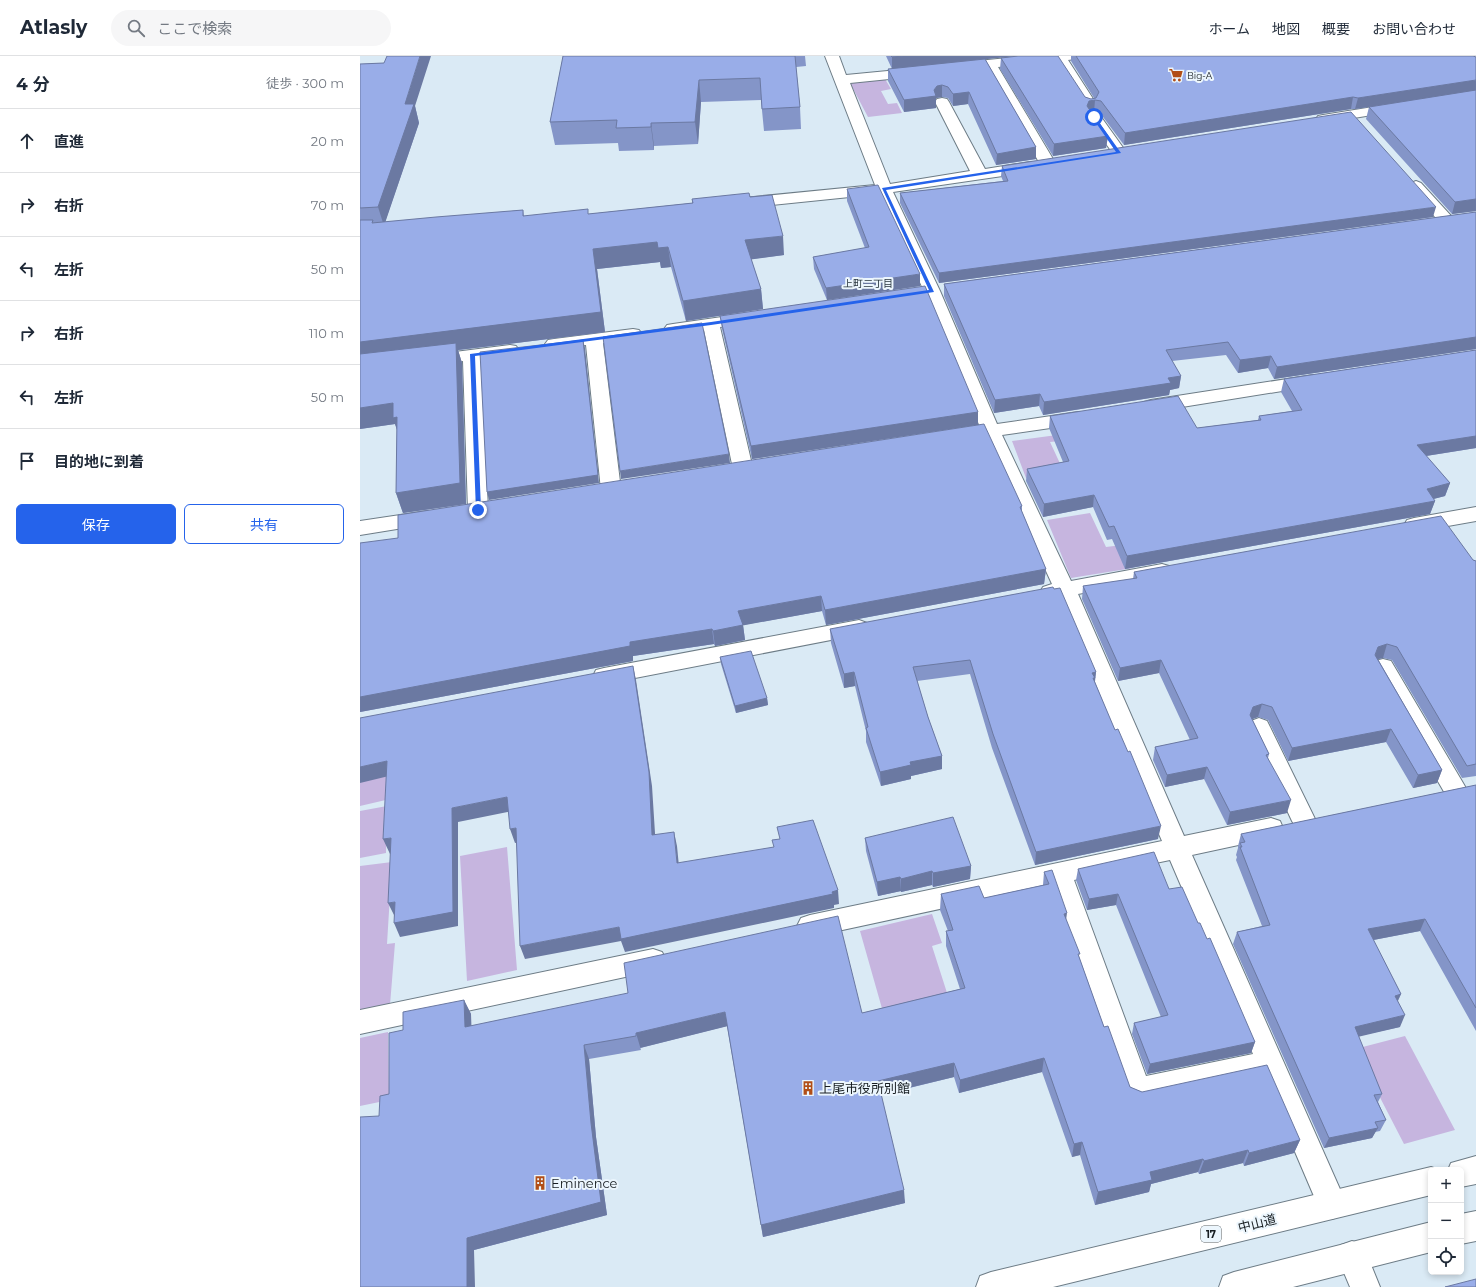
<!DOCTYPE html>
<html lang="ja">
<meta charset="utf-8">
<style>
body{margin:0;font-family:Montserrat,"Noto Sans JP",sans-serif;background:#f6f6f7;color:#1f2937}
.controls{position:absolute;right:12px;bottom:12px;display:grid;overflow:hidden;border-radius:6px;box-shadow:0 2px 6px #0003}
.controls button{width:36px;height:36px;display:grid;place-items:center;padding:0;border:0;border-bottom:1px solid #e0e1e3;background:#fff;color:#1f2937;font:20px sans-serif}
.stop{position:absolute;width:12px;height:12px;margin:-9px;border:3px solid #2563eb;border-radius:50%;background:#fff}
.stop.end{background:#2563eb;border-color:#fff;box-shadow:0 1px 4px #0008}
.list{margin:0;padding:0;list-style:none}
h2{display:flex;justify-content:space-between;align-items:center;height:52px;margin:0;padding:0 16px;font-size:17px}
h2 small{font-size:13px;font-weight:400;color:#747a83}
.list li{display:grid;grid-template-columns:26px 1fr auto;gap:12px;align-items:center;box-sizing:border-box;height:64px;padding:0 16px;border-top:1px solid #e0e1e3}
.list b{display:block;font-size:15px;white-space:nowrap}
.list em{font-size:13px;font-style:normal;color:#747a83}
.actions{display:flex;gap:8px;padding:12px 16px}
.actions a{flex:1;padding:9px 0;border:1px solid #2563eb;border-radius:6px;text-align:center;font-size:14px;color:#2563eb}
.actions .main{background:#2563eb;color:#fff}
.icon{flex:none;width:22px;height:22px;fill:none;stroke:currentColor;stroke-width:2;stroke-linecap:round;stroke-linejoin:round}
.map{position:relative;flex:none;width:1116px;height:1231px;overflow:hidden}
header{display:flex;align-items:center;gap:24px;box-sizing:border-box;height:56px;padding:0 20px;background:#fff;border-bottom:1px solid #e0e1e3}
header strong{font-size:19px}
nav{display:flex;gap:22px;margin-inline-start:auto;font-size:14px}
.search{width:280px;height:36px;background:#f6f6f7;display:flex;align-items:center;gap:10px;box-sizing:border-box;padding:0 14px;border-radius:22px;color:#747a83;font-size:15px}
main{display:flex}
aside{flex:1;background:#fff}
.map>svg:first-child{display:block}
</style>
<header>
<strong>Atlasly</strong>
<div class="search"><svg class="icon" aria-label="search" viewBox="0 0 24 24"><circle cx="10" cy="10" r="6"/><path d="M15 15l6 6"/></svg>ここで検索</div>
<nav><a>ホーム</a><a>地図</a><a>概要</a><a>お問い合わせ</a></nav>
</header>
<main>
<aside>
<h2>4 分<small>徒歩 · 300 m</small></h2>
<ul class="list">
<li><svg class="icon" aria-label="ahead" viewBox="0 0 24 24"><path d="M12 20V5M6 11l6-6 6 6"/></svg><div><b>直進</b></div><em>20 m</em></li>
<li><svg class="icon" aria-label="right" viewBox="0 0 24 24"><path d="M7 20v-9h11M14 6l5 5-5 5"/></svg><div><b>右折</b></div><em>70 m</em></li>
<li><svg class="icon" aria-label="left" viewBox="0 0 24 24"><path d="M17 20v-9H6M10 6l-5 5 5 5"/></svg><div><b>左折</b></div><em>50 m</em></li>
<li><svg class="icon" aria-label="right" viewBox="0 0 24 24"><path d="M7 20v-9h11M14 6l5 5-5 5"/></svg><div><b>右折</b></div><em>110 m</em></li>
<li><svg class="icon" aria-label="left" viewBox="0 0 24 24"><path d="M17 20v-9H6M10 6l-5 5 5 5"/></svg><div><b>左折</b></div><em>50 m</em></li>
<li><svg class="icon" aria-label="arrive" viewBox="0 0 24 24"><path d="M6 21V4h12l-3 4 3 4H6"/></svg><div><b>目的地に到着</b></div></li>
</ul>
<div class="actions"><a class="main">保存</a><a>共有</a></div>
</aside>
<div class="map">
<svg width="1116" height="1231" viewBox="0 0 1116 1231">
<rect width="100%" height="100%" fill="#daeaf5"/>
<path fill="#c6b5df" d="M525,23l6,10 -10,2 7,13 9,-1 5,10 -34,4 -18,-34z
M697,379l3,6 -10,1 14,30 -38,6 -14,-37z
M730,457l16,34 16,-2 11,23 -62,10 -24,-58z
M25,676l5,67 -30,7v-68z
M27,750l-1,47 -26,5v-47z
M147,791l10,123 -50,11 -7,-125z
M32,806l-5,82 8,-1 -5,62 -30,6v-145z
M572,858l10,29 -10,3 16,50 -65,16 -23,-81z
M28,976l1,68 -29,6v-68z
M1045,980l50,94 -51,14 -49,-95z"/>
<g fill="none" stroke-linecap="round" stroke-linejoin="round">
<defs>
<path id="minor" d="M465,0h14l7,19 73,-7 5,1 2,3 -2,3 -5,1 -69,7 40,101 80,-13 -35,-69 2,-3 5,-1 5,1 2,3 36,67 45,-7 5,2 3,3 -3,3 -5,2 -137,20 47,99 57,133 81,-12 7,2 2,4 -2,4 -7,2 -76,11 69,146 91,-17 7,2 3,5 -3,5 -7,2 -84,16 106,242 87,-18 9,3 3,7 -3,7 -9,3 -79,17 155,350 -5,10 -10,4 -10,-4 -59,-138 -125,27 -10,-4 -77,-215 -241,52 -9,-3 -4,-8 4,-8 9,-3 352,-74 -104,-243 -8,1 -7,-2 -3,-5 3,-5 9,-3 -67,-146 -8,1 -7,-2 -2,-4 2,-4 10,-2 -56,-136 -45,-97 -136,14 -6,-2 -2,-3 2,-3 6,-2 132,-13zM810,804l83,194 -107,22 -72,-196z
M668,0h49l-2,3 -7,1 29,45 -2,3 -5,1 -5,-1 -30,-46 -57,5 58,97 -3,3 -5,2 -5,-2 -3,-3 -55,-96 -28,3 -5,-1 -2,-3 2,-3 5,-1z
M1038,47l5,1 2,3 -2,3 -80,13 -5,-1 -2,-3 2,-3 5,-1z
M734,57l5,1 25,35 2,3 -2,3 -5,1 -5,-1 -27,-38 2,-3z
M1056,125l5,2 32,35 2,3 -2,3 -6,2 -6,-2 -30,-35 -3,-3 3,-3z
M390,257l6,1 3,4 -3,4 -36,5 33,142 -3,4 -7,2 -7,-2 -3,-4 -29,-139 -31,4 -6,-1 -3,-4 3,-4 6,-1z
M273,273l6,1 3,4 -3,4 -36,5 18,147 -3,5 -7,1 -7,-1 -3,-5 -15,-145 -32,4 -6,-1 -3,-4 3,-4 6,-1z
M150,289l6,1 3,4 -3,4 -35,5 7,151 -3,5 -7,2 -7,-2 -3,-5 -5,-149 -32,4 -6,-1 -3,-4 3,-4 6,-1z
M953,319l6,2 3,4 -3,4 -168,27 -7,-2 -2,-4 2,-4 7,-2z
M1116,451v14l-62,11 -7,-2 -3,-5 3,-5 7,-2z
M67,455l7,2 3,5 -3,5 -74,12v-14z
M499,564l8,3 3,5 -3,5 -263,51 -8,-2 -3,-6 3,-6 8,-2z
M1023,603l8,2 72,122 4,7 -4,7 -8,2 -8,-2 -75,-130 3,-6z
M899,662l8,3 3,6 46,94 -4,7 -8,3 -8,-3 -4,-7 -44,-94 3,-6z
M293,893l9,3 4,8 -4,8 -9,3 -293,63v-24z
M992,1185l11,4 17,42h-30l-13,-31 4,-11z"/>
<path id="highway" d="M1116,1100v28l-15,3v-17h-13l3,-7z
M1071,1111l8,3h-8v25l-378,92h-77l4,-11 11,-4z
M1116,1155v30l-15,3v-30z
M1071,1166v30l-138,35h-74l4,-11 11,-4z"/>
</defs>
<use href="#minor" stroke="#6d7c86" stroke-width="2"/>
<use href="#highway" stroke="#6d7c86" stroke-width="2"/>
<use href="#minor" fill="#fff" fill-rule="evenodd"/>
<use href="#highway" fill="#fff" fill-rule="evenodd"/>
</g>
<path fill="#8495c8" d="M203,0h242l1,10 -10,1 4,40 1,22 -37,2 -3,-31 -60,2 -3,42 -44,2v4l-35,1 -1,-8 -63,2 -5,-23z
M526,0h130l-31,3 51,88v12l-40,6 -28,-61 -15,2 -5,-8 -6,-1 -6,1v10l-32,4 -16,-31v-12h4z
M711,0h402l3,155 -24,3 -86,-95 3,-12 -14,2h-4l-227,36 -24,-32 -6,-1h-3l17,24 -2,12 -53,8 -53,-87 1,-11 84,39 6,2 3,-1 -23,-37z
M24,7l31,43 4,17 -34,99 138,-12 1,6 65,-2 103,-11v-4l58,-2 34,58 -33,4 10,30 2,20 -77,12 -15,-54 -10,1 -1,-6 -63,7 8,63 -147,18 4,13 4,141 -63,9 -7,-20 1,-63 -2,-6 -35,5v-365z
M642,110l431,51 -494,66 -39,-80v-10l103,-12 -2,-5z
M487,133l73,97 -93,14 -13,-31 -1,-12 52,-9 -18,-47z
M1116,156v137l-202,30 -6,-11 -30,5 -12,-18 -54,6 9,15 -2,12 -9,2 -1,5 -126,20 -4,-9 -45,7 -50,-117v-12z
M360,260l258,96v13l-226,34 -30,-130z
M1116,294v98l-50,8 24,27 -5,13 -12,3 2,2 -5,13 -305,55 -13,-30 -5,1 -14,-33 -50,10 -17,-36 1,-12 36,-7 -14,-34 1,-12 147,12 61,-8 1,-4 33,-5 -11,-19 3,-13z
M662,450v6l24,57 -2,15 -218,41 -4,-14 -79,14 2,15 -30,6 -1,-2 -81,12v5l-273,51v-169z
M1113,504l3,1v215l-14,2 -70,-118 -9,-2 -5,1 64,111 -5,13 -24,5 -27,-46 -98,19 -20,-41 -10,-3 -6,2 17,35 -1,4 19,55 -60,12 -23,-46 -39,8 -12,-27 2,-13 35,-7 -31,-67 -41,8 -36,-82 1,-13 50,-7 1,-7z
M470,573l266,43 -1,10 63,157 -123,26 -43,-117 -22,-74 -53,7 11,36 14,39v13l-31,7v3l-30,7 -15,-44v-11l-11,-45 -11,2 -13,-45z
M360,601l47,41 1,7 -32,8 -15,-49z
M1116,729v246l-56,-100 -47,9 28,54 -3,7 2,26 -42,9 24,58 -4,8 8,18 -6,11 -5,1 -3,6 -48,10 -91,-204 4,-12 25,-6 -26,-66 1,-3 -1,-2 2,-7v-2l3,-12z
M505,782l106,28 -1,13 -37,8 -1,-2 -31,7v-1l-23,5 -12,-45z
M718,813l91,20 29,34 57,119 -4,11 -104,21 -15,-40 2,-11 27,-6 -45,-112 -29,5 -11,-30z
M684,816l22,48 38,107 26,60 12,5 158,48 -6,13 -50,13 -1,-3 -44,11 -1,-2 -47,12 -2,8 -54,13 -15,-50 -8,2 -30,-85 -83,21 -5,-16 -73,18 24,108 -142,34 -36,-211 -87,22 1,2 -52,9 7,78 11,78 -133,35 -95,-134 10,-22 14,-64 61,-30 7,14v12l391,-13 98,-24 -14,-43v-15h2l-8,-21 1,-16 43,4 59,-13z"/>
<path fill="#6b79a2" d="M60,0h11l-16,50 4,17 -35,103 -6,-19 27,-103z
M544,0h112l-124,13v-12z
M339,24l2,22 -3,42 -3,-22z
M1116,24v11l-121,18 3,-11z
M582,29v12l-6,1v10l-32,4v-12l30,-10 3,-4z
M609,36l-1,12 -15,2v-12z
M993,41l-2,12 -227,36 1,-12z
M735,44l-1,12 -6,1 -1,-7 2,-5z
M291,67l3,23v4l-3,-23z
M748,80l-2,12 -53,8 1,-12z
M676,91v12l-40,6 1,-11z
M1116,143v12l-24,3 3,-12z
M1076,151l-3,10 -494,66v-10z
M423,180l1,19 -37,5 -2,-20z
M297,186l11,5 3,20 -10,1 -1,-6 -63,7 8,63 -147,18 4,13 4,141 -63,9 -7,-20 64,-10 -100,-120v-21l233,-93z
M560,218v12l-93,14 -1,-12z
M401,233l2,20 -77,12 -3,-20z
M1116,281v12l-202,30 3,-12z
M223,284l2,8 14,135 -110,17 -2,-8z
M911,300l-3,12 -30,5 2,-13z
M821,320l-2,12 -9,2 -1,5 -126,20 1,-13 124,-24z
M680,338l-1,12 -45,7 1,-13z
M33,347l7,21v14l-5,-14 -35,5v-21z
M618,356v13l-226,34 -1,-13z
M1116,380v12l-63,10 4,-13z
M369,398l1,9 -109,16 -1,-8z
M1090,427l-5,13 -23,6 5,-13z
M734,439l-1,12 -50,10 1,-13z
M1075,445l-5,13 -305,55 2,-13z
M686,513l-2,15 -218,41 -1,-15z
M461,540l1,15 -82,15 -2,-15z
M383,569l2,15 -30,6 -2,-15z
M352,573l2,15 -81,12v5l-273,51v-15l270,-55z
M1027,588l-4,14 -9,2 -3,8 7,-21z
M801,604l-2,13 -41,8 2,-13z
M273,610l3,14 16,106 4,63 -4,-14z
M494,616l1,14 -11,2v-14z
M736,616l-2,14 -2,-13z
M407,642l1,7 -32,8 -1,-7z
M902,648l-4,13 -8,3v-5l3,-8z
M1031,673l-5,13 -98,19 4,-13z
M582,700v13l-31,7v3l-30,7 -1,-14 30,-10z
M27,705l6,14 -33,8v-16z
M847,711l-3,12 -39,8 2,-12z
M1082,714l-5,13 -24,5 5,-13z
M147,741l5,14 -54,11v104l-58,11 -6,-14 58,-115z
M931,744l-4,13 -60,12 3,-13z
M801,770l-3,13 -123,26 1,-13z
M156,772l4,14 -5,1 -5,-14z
M314,776l3,14 3,31 -3,-14z
M31,782l6,14 -7,2 -7,-15z
M611,810l-1,13 -37,8v-14z
M572,815v14l-31,7v-13z
M540,821l1,14 -23,5 -1,-14z
M478,834l1,14 -5,1v3l-209,44 -4,-11 -96,18 -5,-13 99,-19z
M758,838l-2,11 -29,5 2,-11z
M35,846v15l-7,-14z
M707,857l-2,15 -1,-14z
M1065,863l-5,12 -57,11 5,-13z
M1041,938l-6,12v-10z
M104,944l7,14 1,27 -7,-14z
M365,956l3,14 -88,22 1,2 -5,-17z
M1045,959l-5,12 -51,12 6,-12z
M895,986l-4,11 -104,21 3,-10z
M224,989l5,14 7,78 11,78 -133,35 1,37h-8v-49l124,-115z
M684,1002l-2,14 -83,21 1,-13z
M594,1007v14l-75,18 -1,-14z
M1018,1072l-6,10 -48,10 5,-10z
M940,1084l-6,13 -50,13 5,-13z
M722,1086l-2,13 -8,2 2,-13z
M888,1094l-5,13 -44,11 5,-13z
M843,1103l-5,13 -47,12 -2,8 -54,13 3,-13 52,-20z
M544,1134l1,13 -142,34 -2,-12z"/>
<path fill="#99ade8" stroke="#6b79a2" d="M27,0h33l-15,48h9l-36,103 -18,1v-144l24,-1z
M203,0h232l5,51 -38,2 -2,-31 -61,2 -4,42 -44,1v4l-35,1 1,-8 -67,2z
M531,0h13l-12,1z
M658,0h40l27,41 6,2 5,-1 3,-6 -23,-36h397l3,1v23l-118,18 -5,-1 -228,36 -24,-32 -6,-1 -6,1 -2,5 21,30 -54,8 -53,-86z
M625,3l51,88 -39,7 -28,-62 -16,2 -5,-7 -6,-2 -5,1 -3,4 2,6 -32,4 -16,-31z
M1116,34v109l-21,3 -86,-95z
M991,56l85,95 -497,66 -39,-80 108,-12 -6,-15z
M518,129l42,89 -94,14 -13,-31 56,-10 -22,-58z
M389,137l1,4 22,-2 11,41 -38,4 16,49 -78,12 -15,-54 -10,1 -1,-6 -64,7 8,63 -241,30v-122h13l-1,3 64,-6 87,-7v6l65,-7v5l105,-11 -1,-4z
M1116,156v125l-199,30 -6,-11 -31,4 -12,-18 -62,8 15,26 -13,2 3,5 -127,19 -4,-8 -45,6 -51,-116z
M565,230l53,126 -227,34 -31,-130z
M342,267l27,131 -109,17 -17,-134z
M223,284l15,135 -111,17 -7,-140z
M96,287l4,140 -64,10 1,-76 -4,1v-15l-33,5v-54z
M1116,294v86l-59,9 33,38 -23,6 8,12 -308,55 -13,-30 -5,1 -15,-32 -50,9 -17,-35 42,-8 -19,-45 128,-20 19,32 64,-8 -2,-4 43,-6 -18,-31z
M624,368l38,82 -2,1 26,62 -221,41 -4,-14 -83,15 5,14 -30,6 -1,-2 -82,13v4l-270,51v-154l38,-5v-23z
M1081,460l32,44 3,1v203l-9,2 -70,-119 -10,-3 -9,3 -3,8 67,115 -24,5 -27,-46 -99,19 -20,-41 -10,-3 -9,3 -3,8 19,39 -3,1 25,45 -61,12 -23,-45 -40,8 -12,-28 43,-9 -37,-78 -41,8 -37,-82 54,-8 -3,-6z
M693,531l1,2 6,-1 36,84 -4,1 3,5h-2l22,52 3,-1 10,23 2,-1 31,75 -125,26 -43,-118 -23,-74 -57,7 15,50 14,39 -32,6 1,3 -31,7 -14,-44 2,-1 -14,-55 -10,2 -14,-45z
M391,595l16,47 -32,8 -15,-49z
M273,610l16,106 3,63 22,-3 3,31 97,-16 -2,-7 8,-1 -3,-12 36,-7 25,70 -6,2 1,2 -212,45 -2,-12 -99,19 -4,-118 -6,1 -3,-32 -55,11 1,104 -59,11 1,-21 -7,1 3,-65 -8,1 4,-78 -27,6v-49z
M1116,729v223l-51,-89 -57,10 33,65 -6,2 10,19 -50,12 27,67 -8,1 12,25 -11,2 3,6 -49,10 -92,-206 33,-7 -30,-78h2l-2,-4 5,-1 -4,-8z
M593,761l18,49 -38,7 -1,-2 -31,8 -1,-2 -23,5 -12,-44z
M794,796l15,37 13,-2 16,36h2l7,16 3,-1 45,104 -105,22 -16,-41 34,-8 -50,-121 -29,5 -11,-30z
M692,814l15,43 -3,1 16,40h-2l26,73 4,-1 22,61 12,5 125,-27 33,75 -51,13 -1,-3 -44,11 -1,-2 -53,13 2,8 -54,12 -16,-50 -8,2 -30,-86 -84,22 -6,-17 -76,18 26,109 -143,35 -36,-213 -89,21v3l-52,9 7,78 10,79 -134,36v49h-107v-170l19,-1 1,-20 9,-2v-61l14,-3v-18l61,-12 1,27 163,-34 -4,-30 214,-47 24,97 103,-25 -19,-57 7,-1 -12,-36 38,-8 5,12 65,-14 -5,-12z
M1116,1223v8h-31z"/>
<path fill="#2563eb" d="M734,59l27,38 -235,37 48,102 -223,33 -236,31 6,154 -5,1 -6,-157 241,-32 218,-32 -47,-102 234,-36 -24,-35z"/>
<defs>
<symbol id="supermarket-bare" viewBox="-9 -9 18 18"><path d="M-6-5.5h2.5l.6 2H6L4.5 2H-2.5L-4.4-4H-6ZM-1.5 3.2a1.3 1.3 0 1 0 .1 0ZM3 3.2a1.3 1.3 0 1 0 .1 0Z" fill="#b14e17" stroke="#ecf6fd" stroke-width="2.5" paint-order="stroke"/></symbol>
<symbol id="building-bare" viewBox="-9 -9 18 18"><path d="M-4-6H4V6H1V3H-1V6H-4ZM-2.5-4.3h1.7v1.8h-1.7ZM.8-4.3h1.7v1.8H.8ZM-2.5-1h1.7V.8h-1.7ZM.8-1h1.7V.8H.8Z" fill="#b14e17" stroke="#ecf6fd" stroke-width="2.5" paint-order="stroke"/></symbol>
</defs>
<g fill-rule="evenodd">
<use href="#supermarket-bare" x="806" y="9" width="20" height="20"/>
<use href="#building-bare" x="438" y="1022" width="20" height="20"/>
<use href="#building-bare" x="170" y="1117" width="20" height="20"/>
</g>
<g text-anchor="middle" dominant-baseline="central" stroke-width="4" stroke-linejoin="round" paint-order="stroke">
<g font-size="9" fill="#171d21" stroke="#ecf6fd" text-anchor="start">
<text x="827" y="19">Big-A</text>
</g>
<g font-size="10" fill="#2a373f" stroke="#ecf6fd">
<text x="508" y="227">上町二丁目</text>
</g>
<rect fill="#ecf6fd" stroke="#575e63" stroke-width="1" x="841" y="1170" width="20" height="16" rx="3"/>
<g font-size="10" font-weight="bold" fill="#171d21">
<text x="851" y="1178">17</text>
</g>
<g font-size="13" fill="#171d21" stroke="#ecf6fd" text-anchor="start">
<text x="459" y="1032">上尾市役所別館</text>
<text x="191" y="1127">Eminence</text>
</g>
<g font-size="13" fill="#171d21" stroke="#ecf6fd">
<text transform="translate(897 1167) rotate(-14)">中山道</text>
</g>
</g>
</svg>
<div class="controls">
<button>+</button>
<button>−</button>
<button><svg class="icon" aria-label="locate" viewBox="0 0 24 24"><circle cx="12" cy="12" r="6"/><path d="M12 2v4M12 18v4M2 12h4M18 12h4"/></svg></button>
</div>
<div class="stop" style="left:734px;top:61px"></div>
<div class="stop end" style="left:118px;top:454px"></div>
</div>
</main>
